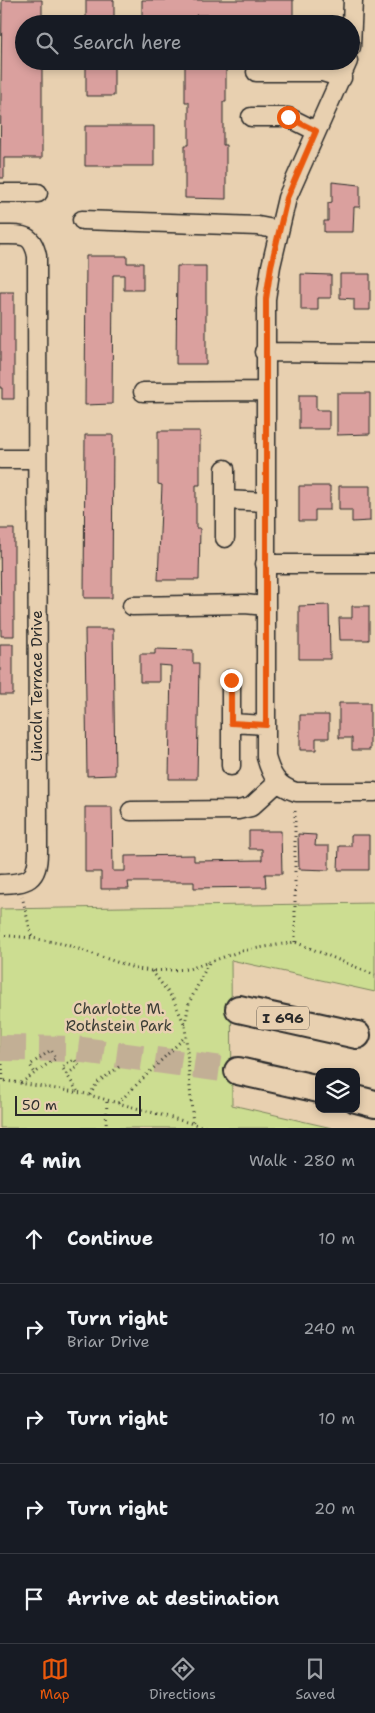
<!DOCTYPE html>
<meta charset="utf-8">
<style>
body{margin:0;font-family:"Shantell Sans",sans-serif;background:#20242c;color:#f1f3f6}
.controls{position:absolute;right:15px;bottom:15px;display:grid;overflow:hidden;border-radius:10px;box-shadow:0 2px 8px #0003}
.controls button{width:45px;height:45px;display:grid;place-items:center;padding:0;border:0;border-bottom:1px solid #363941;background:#171b24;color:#f1f3f6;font:25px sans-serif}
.scale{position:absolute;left:15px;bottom:12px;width:126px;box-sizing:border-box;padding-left:5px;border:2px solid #2b2b2b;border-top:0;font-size:14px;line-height:18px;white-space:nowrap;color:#2b2b2b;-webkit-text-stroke:4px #e8d0b0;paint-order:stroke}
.stop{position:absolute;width:15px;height:15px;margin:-11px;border:4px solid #ea580c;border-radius:50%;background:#fff}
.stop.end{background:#ea580c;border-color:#fff;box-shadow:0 1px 5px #0008}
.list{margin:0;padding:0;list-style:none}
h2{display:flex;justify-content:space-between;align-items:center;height:65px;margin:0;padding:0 20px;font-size:21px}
h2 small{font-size:16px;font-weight:400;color:#9ea1a6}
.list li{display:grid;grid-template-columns:32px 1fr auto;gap:15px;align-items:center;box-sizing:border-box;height:90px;padding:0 20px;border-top:1px solid #363941}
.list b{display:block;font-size:19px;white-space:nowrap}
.list p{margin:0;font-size:16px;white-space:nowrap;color:#9ea1a6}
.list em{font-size:16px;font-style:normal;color:#9ea1a6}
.icon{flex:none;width:28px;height:28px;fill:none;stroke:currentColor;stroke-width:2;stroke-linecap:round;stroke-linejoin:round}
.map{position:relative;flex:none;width:375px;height:1128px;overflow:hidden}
.search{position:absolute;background:#171b24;box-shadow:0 2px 8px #0003;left:15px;right:15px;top:15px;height:55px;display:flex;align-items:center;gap:12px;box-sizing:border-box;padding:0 18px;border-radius:28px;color:#9ea1a6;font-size:19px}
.sheet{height:515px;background:#171b24}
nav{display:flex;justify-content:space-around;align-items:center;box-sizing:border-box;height:70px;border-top:1px solid #363941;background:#171b24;font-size:14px;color:#9ea1a6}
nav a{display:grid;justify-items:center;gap:2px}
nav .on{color:#ea580c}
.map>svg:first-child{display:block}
</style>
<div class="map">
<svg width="375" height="1128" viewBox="0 0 375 1128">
<rect width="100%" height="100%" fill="#e8d0b0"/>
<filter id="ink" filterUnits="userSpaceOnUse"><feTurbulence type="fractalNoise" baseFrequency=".02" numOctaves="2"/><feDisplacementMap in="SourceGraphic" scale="10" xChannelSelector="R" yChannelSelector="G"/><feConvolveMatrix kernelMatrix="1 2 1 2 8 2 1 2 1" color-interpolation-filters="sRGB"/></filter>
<g filter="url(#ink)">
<path fill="#ccdd91" stroke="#7c845e" d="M375,903v89l-144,-32 1,145 100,23h-332v-219z"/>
<path fill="#daa09e" stroke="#2b2b2b" d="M2,0h40v24h-18v37h18v97h-38v20h-4z
M86,0h28v24h-28z
M142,0h151v18l-53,1v-4h-44v3l-54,1z
M86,61h28v35h-28z
M185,61h41v41h-3v43h3v54l-41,-1v-53h4v-43h-4z
M85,126h69v40h-69z
M332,182l28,3v22h-6l-1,25h-29v-11h4v-18l4,-1z
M86,256h41v7h16v27h-19v-15h-11l-1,129 -27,1z
M177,266h29v98h-30z
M301,274l30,1v23h-13v12h-17z
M340,274h30v36h-16v-11l-14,-1z
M0,292h14v107h-12v-11h-2z
M337,393h33v41l-33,1z
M299,395h17v15h13v19h-30z
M158,431h42v54h-4v43h4l-1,52h-41l4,-95 -4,-1z
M85,435h28l-1,163h-28z
M299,486h31v24h-15v11h-16z
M339,486h31v35l-18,1v-12h-13z
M0,529h14v107h-13z
M329,605l1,54h-31v-53z
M352,606h17v34h-29l-1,-22h13z
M85,629h28l2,146 -28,1z
M0,644h13v51h-13z
M155,649l38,1v13h6l-2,116h-28l2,-113 -12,-1v17h-19v-28h15z
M339,703h31v47h-18v-12h-13z
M300,715h29v23h-13v12h-16z
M85,807h27l1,64h12v-15l69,-1v6l68,-1v-11h-13v-18h32l1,43h-17l1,13 -72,1v-6h-66l1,7h-28v-17h-16z
M298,834l18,1 -1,11h14v24l-30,-1z
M351,835h18v35h-31l1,-24h12z"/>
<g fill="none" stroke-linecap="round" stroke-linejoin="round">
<path stroke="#c2af95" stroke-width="26" stroke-dasharray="26 13" stroke-linecap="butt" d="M0,1048l76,1 162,22"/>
<defs>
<path id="minor" d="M351,47l2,-47
M348,61l-61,137 -16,68 -5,33v458c5,18 11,29 30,35h79
M256,72h66l20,6
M251,117h37l28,14
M0,193h38
M82,220l176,6 21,4
M0,235c21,0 32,-3 37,21l1,595c0,30 -10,32 -38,33
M264,352l111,1
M143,392l122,-1
M0,459h37
M225,500v-31
M225,538v-38l40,2
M265,564h110
M132,606l113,-2 20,2
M231,679v87
M231,723l35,2
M131,811l107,-1 13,-3 26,-24"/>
<path id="highway" d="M239,1009l118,26
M238,1071l81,18
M356,1099l19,5"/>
</defs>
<use href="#minor" stroke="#2b2b2b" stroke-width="21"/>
<use href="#highway" stroke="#2b2b2b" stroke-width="30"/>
<path stroke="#2b2b2b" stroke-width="3" stroke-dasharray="1 4" stroke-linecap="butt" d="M22,896l10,42
M0,935l32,3 32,6 73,25 15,2 37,-2 52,-18 54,-9 80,33
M295,942v-135
M152,971l21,28 12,26 8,100
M185,1024l4,-21 20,-41
M2,1064l1,16
M67,1074l12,-8 -5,-7 -12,8 16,25
M0,1080l82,13 126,35
M21,1083l35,-25 -5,-8 -21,15 5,8
M90,1095l7,-12 22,-16
M118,1103l67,-66
M106,1128l1,-29"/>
<use href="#minor" stroke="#e8d0b0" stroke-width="18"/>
<use href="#highway" stroke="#e8d0b0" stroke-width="26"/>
</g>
</g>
<g fill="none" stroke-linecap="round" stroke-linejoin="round" filter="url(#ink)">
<path stroke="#ea580c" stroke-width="6" d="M231,680v43l35,2v-426l5,-33 16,-68 29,-67 -28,-14"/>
</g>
<g text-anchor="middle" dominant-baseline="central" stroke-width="5" stroke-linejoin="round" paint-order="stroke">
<rect fill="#e8d0b0" stroke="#645c53" stroke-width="1" x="257" y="1006.5" width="52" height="23" rx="4"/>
<g font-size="14" font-weight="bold" fill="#2b2b2b">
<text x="283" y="1018">I 696</text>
</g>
<g font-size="15" fill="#2b2b2b" stroke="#e8d0b0">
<text transform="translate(37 686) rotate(-90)">Lincoln Terrace Drive</text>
</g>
<g font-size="15" fill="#3b3d35" stroke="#e8d0b0">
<text x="119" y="1009">Charlotte M.<tspan x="119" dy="17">Rothstein Park</tspan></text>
</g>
</g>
</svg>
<div class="controls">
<button><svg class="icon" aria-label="layers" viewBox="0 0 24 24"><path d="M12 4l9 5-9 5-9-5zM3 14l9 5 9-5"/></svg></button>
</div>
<div class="scale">50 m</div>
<div class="stop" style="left:288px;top:117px"></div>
<div class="stop end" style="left:231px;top:680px"></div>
<div class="search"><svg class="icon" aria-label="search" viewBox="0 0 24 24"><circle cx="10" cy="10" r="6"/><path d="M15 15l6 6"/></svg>Search here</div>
</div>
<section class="sheet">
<h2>4 min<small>Walk · 280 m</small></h2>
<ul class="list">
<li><svg class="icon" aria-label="ahead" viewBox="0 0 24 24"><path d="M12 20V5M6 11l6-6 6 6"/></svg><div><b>Continue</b></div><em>10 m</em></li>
<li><svg class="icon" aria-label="right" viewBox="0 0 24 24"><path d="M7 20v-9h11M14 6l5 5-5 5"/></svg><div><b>Turn right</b><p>Briar Drive</p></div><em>240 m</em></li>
<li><svg class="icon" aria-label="right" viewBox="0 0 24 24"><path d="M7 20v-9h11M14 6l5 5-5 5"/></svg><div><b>Turn right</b></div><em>10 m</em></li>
<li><svg class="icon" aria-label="right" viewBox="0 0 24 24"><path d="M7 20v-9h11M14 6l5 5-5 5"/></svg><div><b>Turn right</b></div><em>20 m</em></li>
<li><svg class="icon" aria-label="arrive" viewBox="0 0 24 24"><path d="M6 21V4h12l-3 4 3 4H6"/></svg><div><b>Arrive at destination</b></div></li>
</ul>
</section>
<nav>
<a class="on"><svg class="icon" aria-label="map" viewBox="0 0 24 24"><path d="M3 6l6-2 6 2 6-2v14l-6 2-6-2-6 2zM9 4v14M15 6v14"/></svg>Map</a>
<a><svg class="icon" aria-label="directions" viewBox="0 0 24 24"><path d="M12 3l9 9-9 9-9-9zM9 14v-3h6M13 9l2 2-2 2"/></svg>Directions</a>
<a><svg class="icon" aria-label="saved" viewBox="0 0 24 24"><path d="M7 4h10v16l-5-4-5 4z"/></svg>Saved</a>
</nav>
